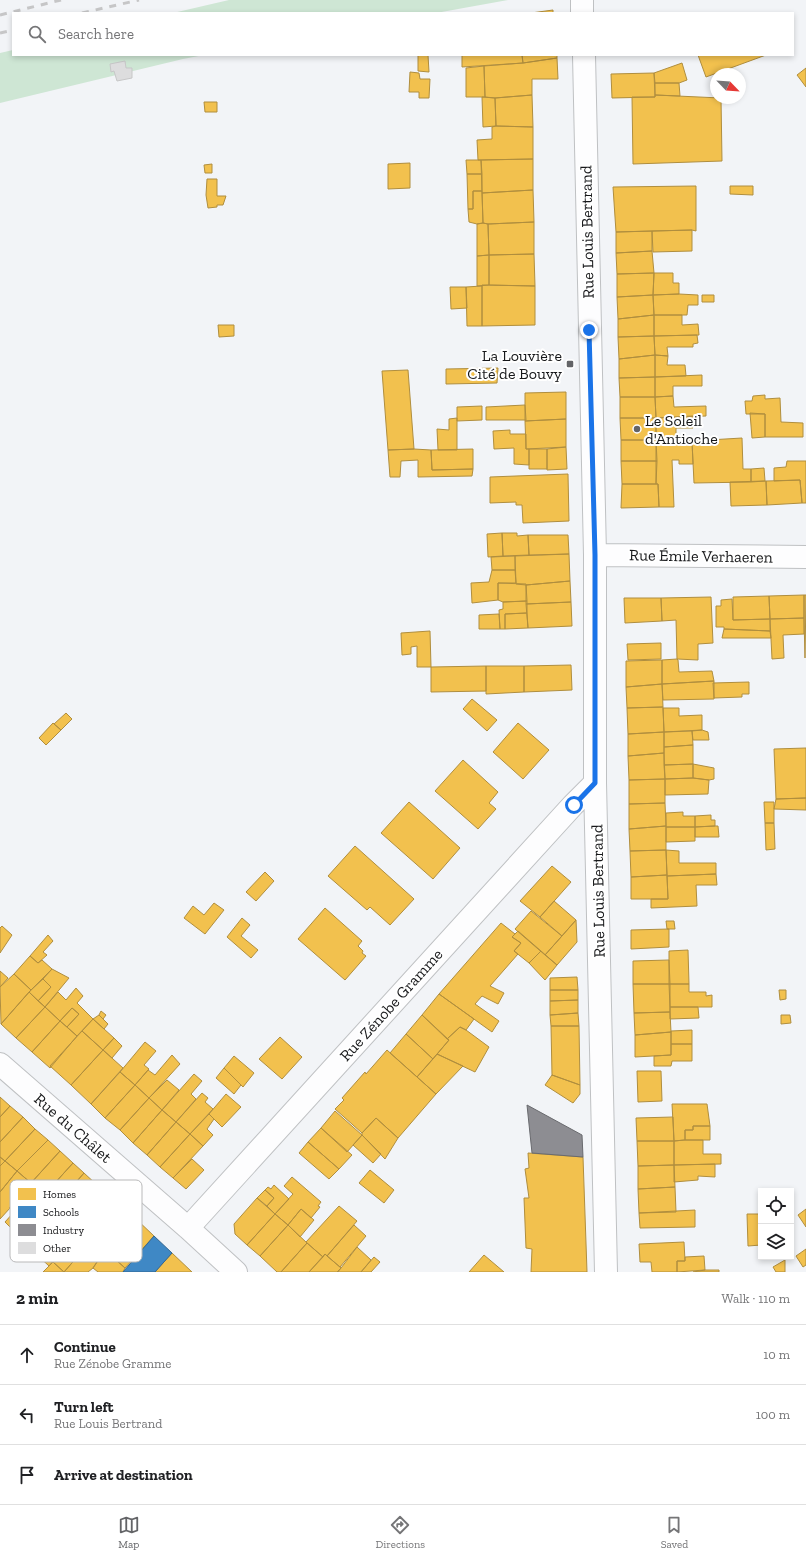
<!DOCTYPE html>
<meta charset="utf-8">
<style>
body{margin:0;font-family:"Zilla Slab",serif;background:#f6f6f6;color:#202124}
.controls{position:absolute;right:12px;bottom:12px;display:grid;overflow:hidden;border-radius:0px;box-shadow:0 2px 6px #0003}
.controls button{width:36px;height:36px;display:grid;place-items:center;padding:0;border:0;border-bottom:1px solid #e0e0e0;background:#fff;color:#202124;font:20px sans-serif}
.compass{position:absolute;left:710px;top:68px;width:36px;height:36px;border-radius:50%;background:#fff;box-shadow:0 2px 6px #0003;rotate:115deg}
.stop{position:absolute;width:12px;height:12px;margin:-9px;border:3px solid #1a73e8;border-radius:50%;background:#fff}
.stop.end{background:#1a73e8;border-color:#fff;box-shadow:0 1px 4px #0008}
.list{margin:0;padding:0;list-style:none}
h2{display:flex;justify-content:space-between;align-items:center;height:52px;margin:0;padding:0 16px;font-size:17px}
h2 small{font-size:13px;font-weight:400;color:#757577}
.list li{display:grid;grid-template-columns:26px 1fr auto;gap:12px;align-items:center;box-sizing:border-box;height:60px;padding:0 16px;border-top:1px solid #e0e0e0}
.list b{display:block;font-size:15px;white-space:nowrap}
.list p{margin:0;font-size:13px;white-space:nowrap;color:#757577}
.list em{font-size:13px;font-style:normal;color:#757577}
.icon{flex:none;width:22px;height:22px;fill:none;stroke:currentColor;stroke-width:2;stroke-linecap:round;stroke-linejoin:round}
.map{position:relative;flex:none;width:806px;height:1272px;overflow:hidden}
.search{position:absolute;background:#fff;box-shadow:0 2px 6px #0003;left:12px;right:12px;top:12px;height:44px;display:flex;align-items:center;gap:10px;box-sizing:border-box;padding:0 14px;border-radius:0px;color:#757577;font-size:15px}
.sheet{height:232px;background:#fff}
nav{display:flex;justify-content:space-around;align-items:center;box-sizing:border-box;height:56px;border-top:1px solid #e0e0e0;background:#fff;font-size:11px;color:#757577}
nav a{display:grid;justify-items:center;gap:2px}
nav .on{color:#636467}
.map>svg:first-child{display:block}
</style>
<div class="map">
<svg width="806" height="1272" viewBox="0 0 806 1272">
<rect width="100%" height="100%" fill="#f2f4f7"/>
<path fill="#cee6d4" d="M229,0h279l-72,13h-263z
M13,50v5h191l-21,4 -183,44v-50z"/>
<path fill="#f2c14e" stroke="#b08e3e" d="M553,10v3h-22z
M418,55h10l1,17 -11,-1z
M462,55h60l1,8 -61,4z
M522,55h35v3l-34,5z
M698,55h68l-60,22z
M557,58l1,21h-26v16l-37,3 -10,-1 -1,-31 39,-3z
M682,63l5,17 -8,3h-24l-1,-10z
M484,66l1,31h-19v-29z
M806,68v19l-9,-12z
M410,72l9,1 1,6h10l-1,19h-10v-6h-10z
M654,73l1,24 -43,1 -1,-24z
M655,83h24l1,13 -25,-1z
M532,95l1,32 -37,-1 -1,-28z
M655,95l66,3 1,63 -89,3 -1,-67h23z
M482,97l13,1 1,28 -13,1z
M204,102h13v10h-12z
M496,126l37,1v32l-55,1 -1,-20 15,-1v-12z
M533,159v31l-51,3 -1,-33z
M466,160h15l1,14h-15z
M410,163v25l-22,1v-25z
M212,164v9h-7l-1,-8z
M467,174h15v17h-9v18h-5z
M207,179h10v17h9l-3,9h-6v2l-9,1 -2,-13z
M696,186v45l-4,-1 -76,2 -3,-45z
M730,186h23v9l-23,-1z
M533,190l1,32 -46,2 -5,-1 -1,-30z
M473,191h9l1,32 -6,1 -8,-2 -1,-13h5z
M534,222v32l-45,1 -1,-31z
M483,223l5,1 1,31 -12,1v-32z
M692,230v21l-39,1 -1,-21z
M652,231v20l-36,2v-21z
M652,251l2,22 -37,1 -1,-21z
M534,254l1,32 -46,-1v-30z
M489,255v30l-12,1v-30z
M654,273l-1,22 -36,2v-23z
M654,273h19v10h6v11l-26,1z
M482,285l53,1v39l-53,1z
M482,286v40h-15l-1,-39z
M450,287h16l1,21 -16,1z
M679,294l19,1v10h-10l-1,10h-33l-1,-20z
M653,295l1,20 -36,4 -1,-22z
M702,295h12v7h-12z
M654,315v21l-36,1v-18z
M654,315h28v10l16,-1 1,11 -45,1z
M218,325h16v11l-15,1z
M697,335l1,8 -5,1v3h-26l1,9 -13,-1 -1,-19z
M654,336l1,19 -36,4 -1,-22z
M655,355v22l-36,1v-19z
M655,355l13,1 -1,9h18l1,11 -31,1z
M498,368l-1,15 -51,1v-15z
M408,370l6,79 -26,1 -6,-79z
M702,375v11h-29v10l-18,1v-20z
M655,377v20h-35l-1,-19z
M566,392v27l-41,2v-28z
M765,395v4l15,-1 1,24 22,1v14h-38v-23h-19l-1,-13h7l1,-5z
M673,396l1,11 32,-1v10l-50,2 -1,-21z
M620,397h35l1,21h-36z
M525,405l1,15h-40v-13z
M482,406v14l-25,1v-14z
M750,413l15,1v23l-13,1z
M693,416v12h-17v12h-20v-22z
M457,418v32h-19l-1,-21 12,1v-11z
M620,418h36v22h-35z
M566,419v28l-40,2 -1,-28z
M510,430v4h16v15h3v16l-15,-1v-16l-20,1 -1,-18z
M742,438l1,31h8v13l-57,1 -2,-42z
M621,440h35l1,21h-36z
M656,440l36,1 1,23h-14v-4h-7l2,47h-15l-1,-23h-2z
M566,447l1,22 -20,1v-21z
M414,449l17,1 1,20 41,-1 -1,7 -54,1v-17l-17,1 -1,16h-10l-2,-27z
M473,449v20l-41,1 -1,-20z
M529,449h18v20h-18z
M621,461h36l-1,23h-34z
M787,461h19v42h-4l-2,-23 -26,1v-13l12,-1z
M764,468l1,13 -14,1v-13z
M568,474l1,47 -46,2 -1,-18h-6v-3l-26,1v-26z
M800,480l2,23 -35,2 -1,-24z
M766,481l1,24 -36,1 -1,-24z
M622,484h36l1,23 -38,1z
M502,533l1,23 -15,1 -1,-23z
M502,533h15v3l11,-1 1,20 -26,1z
M528,535h40l1,19 -40,1z
M569,554l1,27 -44,4 -10,-1 -1,-28z
M515,556v14h-23l-1,-13z
M492,570h23l1,13h-18v17l-26,3 -1,-20 18,-1z
M570,581l1,21 -45,2v-19z
M498,583l28,1 1,17 -24,1 -5,-2z
M804,595v23l-34,1 -1,-23z
M804,595h2l-1,63 -1,-40z
M769,596l1,23 -37,1v-23z
M711,597l2,46 -15,1v16l-21,-1 -1,-39 -14,1 -1,-23z
M624,598h37l1,23 -37,2z
M732,599l1,21 37,-1v12l-46,-2v-2h-8v-21h5v-6z
M527,601v12l-22,1v15h-5l-1,-19 4,-1v-7z
M571,602l1,24 -44,2 -2,-24z
M527,613l1,15 -23,1v-15z
M499,614l1,15h-21v-14z
M804,618v16l-21,1 1,23 -12,1 -2,-40z
M724,629l46,2 1,7h-49z
M430,631l1,36h-14v-21l-6,1v7l-9,1 -1,-22z
M661,643v16l-33,1 -1,-16z
M677,659l1,1 1,12 33,-1 2,10 -52,3v-24z
M662,660v24l-36,3v-26z
M571,665l1,25 -48,2v-26z
M486,666v25l-55,1v-25z
M486,666h38v26l-38,2z
M714,681v18l-51,1 -1,-16z
M749,682v12h-7v3l-28,1 -1,-15z
M662,684l1,23 -36,1 -1,-21z
M472,699l25,21 -10,11 -24,-22z
M663,707l1,25 -36,2 -1,-26z
M663,708h16v8l23,-1v15l-38,2z
M66,713l6,6 -11,11 -7,-6z
M53,723l8,7 -15,15 -7,-7z
M518,723l31,27 -26,29 -30,-27z
M702,730l6,2 1,8h-16l-1,-9z
M692,731l1,14 -29,2v-15z
M664,732v21l-36,3v-22z
M693,745v19l-29,1v-18z
M806,748v50l-30,1 -2,-50z
M664,753l1,26 -36,1 -1,-24z
M463,760l35,32 -9,11 7,6 -18,20 -43,-38z
M693,764v14l-28,1 -1,-14z
M693,764l21,4v11l-5,1 -16,-2z
M693,778l16,2 -1,14 -43,1v-16z
M665,779v24l-36,1v-24z
M806,798v12l-32,-1 2,-10z
M409,802l51,46 -27,31 -52,-46z
M764,802h10v21h-9z
M665,803l1,23 -37,3v-25z
M683,812v4h12v11h-29v-14z
M711,815v5h4v6l-20,1v-11z
M765,823h9l1,26 -9,1z
M666,826v24l-36,1 -1,-22z
M714,826h4l1,11h-24v-10z
M666,827h29v14l-29,1z
M355,846l59,53 -24,26 -20,-18 -3,3 -39,-34z
M666,850l1,25 -36,2 -1,-26z
M666,850l13,1v12h37v11l-49,2z
M552,866l19,16 -31,35 -20,-16z
M265,872l9,9 -18,20 -10,-9z
M716,874l1,11h-21l1,21 -46,2v-9h17l-1,-23z
M667,875l1,24h-37v-22z
M554,901l22,19 -14,16 -22,-19z
M214,903l10,7 -19,24 -21,-16 9,-12 11,9z
M325,908l37,33 -4,5 5,5 -1,2 4,3 -21,24 -47,-41z
M531,911l31,25 -17,19 -30,-26z
M242,918l8,7 -9,11 17,14 -7,8 -24,-21z
M576,920l1,22 -20,23 -12,-10z
M666,921h8l1,8h-8z
M501,923l14,11 -3,3 9,6 -7,8 4,3 -28,32 14,7 -6,11 -16,-8 -7,8 24,17 -7,11 -53,-38z
M2,926l10,9 -12,18v-25z
M669,929v18l-38,2v-19z
M518,931l23,20 -12,12 -15,-12 7,-8 -9,-6z
M48,935l5,6 -10,11 4,3 -9,8 -8,-7z
M688,950l1,34h-20v-33z
M541,951l16,14 -12,15 -16,-17z
M30,956l8,7 4,-3 10,9 -21,21 -17,-16z
M669,960l1,24h-37v-23z
M52,969l17,9 -24,29 -7,-6 13,-14 -8,-8z
M0,971l8,7 -8,9z
M14,974l17,16 -30,34 -1,-37z
M577,977l1,13h-28v-12z
M43,979l8,8 -13,14 -9,-9z
M633,984h37v28l-36,1z
M669,984h20v8h17v4l6,-1v12h-42z
M76,988l7,8 -6,7 16,16 -16,17 -10,-9 12,-13 -7,-6 -12,13 -15,-14 13,-15 8,8z
M550,990h28v10l-28,1z
M779,990h7v9l-6,1z
M29,992l16,15 -29,31 -15,-14z
M439,994l35,25 -8,11 -6,-3 -13,12 -25,-24z
M578,1000v13l-28,2v-14z
M45,1007l15,14 -28,31 -16,-14z
M670,1007h28l1,11 -29,1z
M72,1008l7,6 -12,13 -7,-6z
M101,1011l5,4 -3,4 -4,-4z
M670,1012l1,20 -36,3 -1,-22z
M578,1013l1,13h-28l-1,-11z
M99,1015l9,9 -4,5 -11,-10z
M422,1015l27,25 -16,19 -27,-25z
M781,1015h9l1,8 -10,1z
M93,1019l21,19 -11,12 -21,-19z
M60,1021l17,15 -27,32 -18,-16z
M551,1026h28l1,59 -28,-10z
M460,1027l6,3 23,17 -14,25 -38,-18 12,-14 -2,-1z
M692,1030v14h-21v-13z
M82,1031l21,19 -32,35 -21,-19z
M671,1032v23l-36,2v-22z
M406,1034l27,25 -16,18 -27,-24z
M280,1037l22,20 -20,22 -23,-20z
M114,1038l8,8 -10,12 -9,-8z
M145,1042l11,9 -12,14 5,4 -14,16 -15,-13z
M671,1044h21v17h-20l-1,5h-17v-10l17,-1z
M103,1050l20,18 -32,36 -20,-19z
M387,1050l49,44 -38,44 -22,-20 -14,15 -27,-24 9,-9 -2,-2 23,-26 1,2z
M437,1054l26,12 -27,28 -19,-17z
M172,1055l8,9 -31,34 -14,-13 13,-15 7,5z
M234,1056l20,17 -11,14 -19,-19z
M224,1068l17,17 -7,9 -18,-16z
M637,1071h24l1,30 -24,1z
M120,1072l15,13 -30,33 -14,-14z
M194,1074l8,7 -11,13 5,5 -20,23 -14,-12z
M552,1075l28,10v9l-7,9 -28,-18z
M167,1080l12,10 -17,20 -13,-12z
M135,1085l14,13 -29,32 -15,-12z
M202,1093l6,5 -3,4 8,7 -23,25 -14,-12z
M226,1094l15,13 -19,20 -13,-13z
M0,1097l10,9 -10,11z
M149,1098l13,12 -29,33 -13,-13z
M672,1104h35l3,22h-17v4h-8v10l-11,1z
M10,1106l13,11 -23,25v-25z
M162,1110l14,12 -29,33 -14,-12z
M335,1111l27,24 -15,17 -26,-24z
M209,1114l5,5 -7,10 6,6 -10,11 -13,-12z
M23,1117l12,12 -30,32 -5,-4v-15z
M673,1117l1,24h-37l-1,-23z
M376,1118l22,20 -13,21 -23,-24v-2z
M176,1122l14,12 -30,33 -13,-12z
M693,1126h17v14h-25v-10h8z
M321,1128l31,27 -13,14 -31,-27z
M35,1129l13,11 -31,31 -12,-10z
M190,1134l13,12 -30,32 -13,-11z
M362,1135l19,19 -8,9 -20,-18z
M48,1140l12,11 -29,32 -14,-12z
M684,1140h19v14h18v10l-47,1v-24z
M637,1141h37v24l-36,1z
M308,1142l31,27 -10,10 -30,-26z
M60,1151l13,12 -29,32 -13,-12z
M528,1153l55,4 4,115h-56l1,-23 -6,-1 -2,-50h5l-4,-29 4,-1z
M0,1157l5,4 -5,5z
M192,1159l12,11 -18,19 -13,-11z
M5,1161l12,10 -17,21v-26z
M73,1163l11,10 -28,32 -12,-10z
M715,1164v13l-17,-1v4l-24,2v-17z
M674,1165l1,22 -37,2v-23z
M370,1170l24,20 -10,13 -25,-20z
M17,1171l15,13 -32,35v-27z
M84,1173l13,12 -29,32 -12,-12z
M292,1177l29,25 -3,4 2,1 -9,11 -10,-9 -13,16 -13,-11 18,-20 -9,-8z
M32,1184l11,10 -30,36 -8,-8 9,-10 -5,-4z
M274,1185l15,14 -14,15 -8,-8 7,-8 -9,-8 3,-3 3,2z
M675,1187l1,25 -37,1 -1,-24z
M265,1190l9,8 -7,8 -10,-8z
M257,1198l18,16 -28,31 -12,-11 -1,-10z
M339,1206l18,15 -30,35 -2,-2 -2,3 -17,-15z
M301,1209l13,11 -14,17 -12,-12z
M806,1209v18l-8,-12z
M695,1210v17l-55,1 -1,-15z
M275,1214l13,11 -28,31 -13,-11z
M747,1214h14v31l-13,1z
M68,1217l12,10 -31,39 -14,-13z
M134,1217l20,19 -29,32 -20,-18z
M288,1225l19,18 -26,29h-4l-17,-16z
M354,1225l12,11 -26,31 -13,-11z
M80,1227l13,12 -29,33 -11,-10z
M93,1239l12,11 -12,18 -5,4h-24z
M684,1242l1,19h-8v11h-25l-1,-10h-11l-1,-18z
M307,1243l16,14 -14,15h-28z
M357,1247l14,13 -10,12h-23z
M806,1249v16l-3,2 -7,-11z
M105,1250l20,18 -2,4h-25l-5,-4z
M172,1253l20,19h-37z
M325,1254l16,14 -4,4h-28z
M484,1255l20,17h-35z
M704,1256l1,14 -28,2v-11h8v-4z
M374,1257l6,5 -9,10h-10z
M773,1257h11v2h-11z
M785,1260v12h-9l-3,-5z
M53,1262l11,10h-21z
M705,1270h14v2h-26z"/>
<path fill="#3f88c5" stroke="#336691" d="M154,1236l18,17 -17,19h-32z"/>
<path fill="#8d8d92" stroke="#696a6e" d="M527,1105l55,30 1,22 -51,-4z"/>
<path fill="#ddddde" stroke="#c7c7c8" d="M125,61l1,7h6v10l-15,3 -3,-10 -3,1 -1,-8z"/>
<g fill="none" stroke-linecap="round" stroke-linejoin="round">
<defs>
<path id="minor" d="M582,0v13
M584,55l11,500v228l11,489
M595,555l211,2
M0,1064l188,164 48,44
M188,1228l385,-423 22,-22"/>
</defs>
<use href="#minor" stroke="#bfc1c3" stroke-width="24"/>
<use href="#minor" stroke="#fdfdfe" stroke-width="22"/>
<path stroke="#c6c6c7" stroke-width="3" stroke-dasharray="7 7" stroke-linecap="butt" d="M82,13l57,-13
M0,15l61,-15
M0,33l13,-3"/>
</g>
<g fill="none" stroke-linecap="round" stroke-linejoin="round">
<path stroke="#1a73e8" stroke-width="5" d="M574,805l21,-22v-228l-6,-225"/>
</g>
<g fill="#636467" stroke="#fff" stroke-width="1.5">
<rect x="566" y="360" width="8" height="8" rx="2"/>
<circle cx="637" cy="429" r="4"/>
</g>
<g text-anchor="middle" dominant-baseline="central" stroke-width="4" stroke-linejoin="round" paint-order="stroke">
<g font-size="16" fill="#161719" stroke="#fff">
<text transform="translate(587 232) rotate(-91)">Rue Louis Bertrand</text>
<text transform="translate(701 556) rotate(1)">Rue Émile Verhaeren</text>
<text transform="translate(598 891) rotate(-91)">Rue Louis Bertrand</text>
<text transform="translate(391 1005) rotate(-48)">Rue Zénobe Gramme</text>
<text transform="translate(73 1128) rotate(41)">Rue du Châlet</text>
</g>
<g font-size="16" fill="#161719" stroke="#fff" text-anchor="end">
<text x="562" y="355">La Louvière<tspan x="562" dy="18">Cité de Bouvy</tspan></text>
<text x="645" y="420" text-anchor="start">Le Soleil<tspan x="645" dy="18">d'Antioche</tspan></text>
</g>
</g>
<rect x="10" y="1180" width="132" height="82" rx="6" fill="#fff" stroke="#b9b9ba" stroke-width="1"/>
<rect x="18" y="1188" width="18" height="12" fill="#f2c14e"/>
<rect x="18" y="1206" width="18" height="12" fill="#3f88c5"/>
<rect x="18" y="1224" width="18" height="12" fill="#8d8d92"/>
<rect x="18" y="1242" width="18" height="12" fill="#ddddde"/>
<g font-size="11" fill="#161719">
<text x="43" y="1198">Homes</text>
<text x="43" y="1216">Schools</text>
<text x="43" y="1234">Industry</text>
<text x="43" y="1252">Other</text>
</g>
</svg>
<div class="controls">
<button><svg class="icon" aria-label="locate" viewBox="0 0 24 24"><circle cx="12" cy="12" r="6"/><path d="M12 2v4M12 18v4M2 12h4M18 12h4"/></svg></button>
<button><svg class="icon" aria-label="layers" viewBox="0 0 24 24"><path d="M12 4l9 5-9 5-9-5zM3 14l9 5 9-5"/></svg></button>
</div>
<svg class="compass" viewBox="-18 -18 36 36"><path d="M0-13l5 13h-10z" fill="#e53935"/><path d="M0 13l5-13h-10z" fill="#757577"/></svg>
<div class="stop" style="left:574px;top:805px"></div>
<div class="stop end" style="left:589px;top:330px"></div>
<div class="search"><svg class="icon" aria-label="search" viewBox="0 0 24 24"><circle cx="10" cy="10" r="6"/><path d="M15 15l6 6"/></svg>Search here</div>
</div>
<section class="sheet">
<h2>2 min<small>Walk · 110 m</small></h2>
<ul class="list">
<li><svg class="icon" aria-label="ahead" viewBox="0 0 24 24"><path d="M12 20V5M6 11l6-6 6 6"/></svg><div><b>Continue</b><p>Rue Zénobe Gramme</p></div><em>10 m</em></li>
<li><svg class="icon" aria-label="left" viewBox="0 0 24 24"><path d="M17 20v-9H6M10 6l-5 5 5 5"/></svg><div><b>Turn left</b><p>Rue Louis Bertrand</p></div><em>100 m</em></li>
<li><svg class="icon" aria-label="arrive" viewBox="0 0 24 24"><path d="M6 21V4h12l-3 4 3 4H6"/></svg><div><b>Arrive at destination</b></div></li>
</ul>
</section>
<nav>
<a class="on"><svg class="icon" aria-label="map" viewBox="0 0 24 24"><path d="M3 6l6-2 6 2 6-2v14l-6 2-6-2-6 2zM9 4v14M15 6v14"/></svg>Map</a>
<a><svg class="icon" aria-label="directions" viewBox="0 0 24 24"><path d="M12 3l9 9-9 9-9-9zM9 14v-3h6M13 9l2 2-2 2"/></svg>Directions</a>
<a><svg class="icon" aria-label="saved" viewBox="0 0 24 24"><path d="M7 4h10v16l-5-4-5 4z"/></svg>Saved</a>
</nav>
